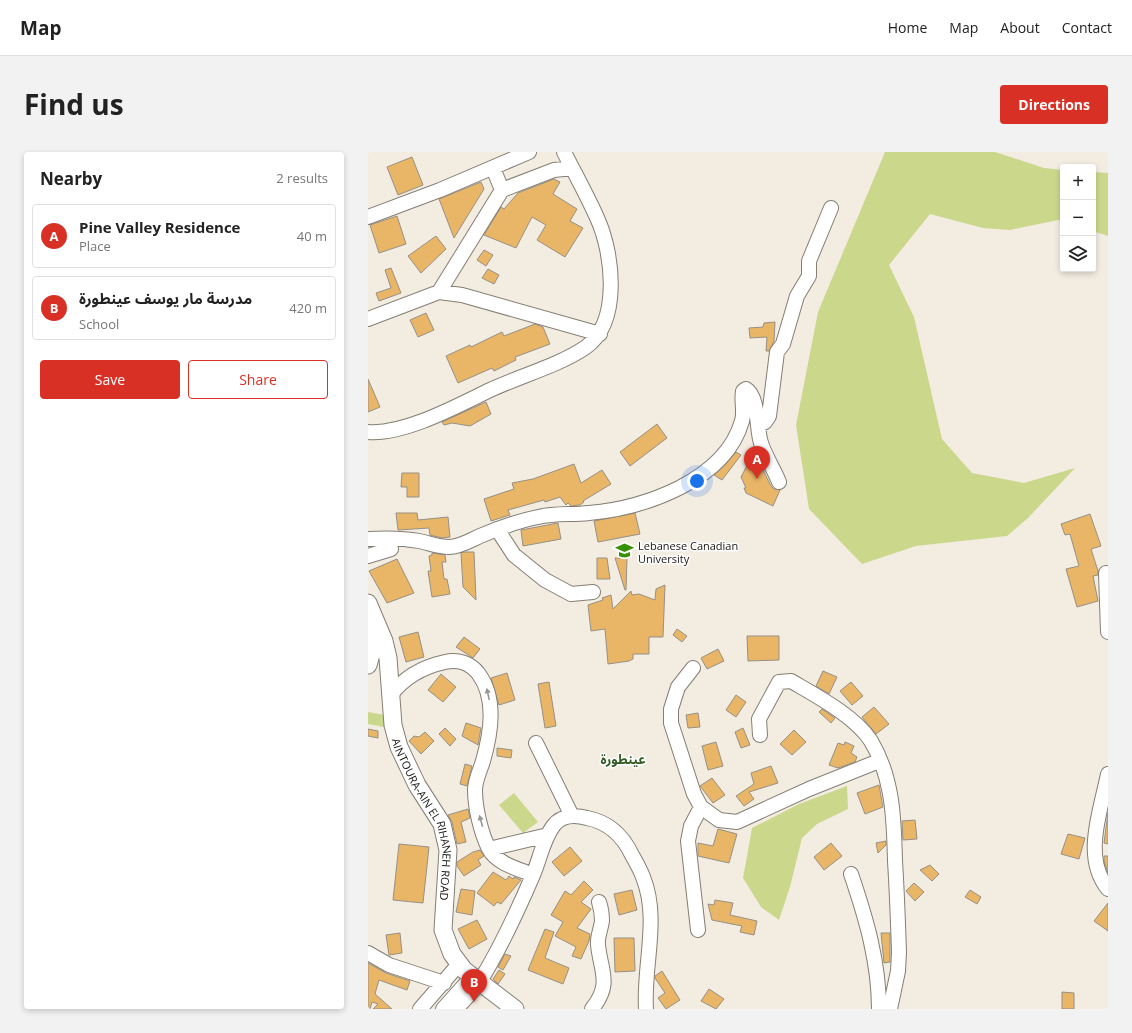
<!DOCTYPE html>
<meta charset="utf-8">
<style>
body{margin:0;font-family:"Open Sans","Noto Sans Arabic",sans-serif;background:#f2f2f2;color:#222}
.controls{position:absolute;right:12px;top:12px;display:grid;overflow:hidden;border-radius:4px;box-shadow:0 2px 6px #0003}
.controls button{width:36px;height:36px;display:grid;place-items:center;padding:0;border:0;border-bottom:1px solid #e0e0e0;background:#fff;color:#222;font:20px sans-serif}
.you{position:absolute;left:329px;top:329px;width:14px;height:14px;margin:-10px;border:3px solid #fff;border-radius:50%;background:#1a73e8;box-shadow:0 0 0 6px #1a73e833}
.badge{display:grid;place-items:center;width:26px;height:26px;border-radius:50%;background:#d93025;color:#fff;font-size:13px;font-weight:700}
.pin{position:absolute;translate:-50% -33px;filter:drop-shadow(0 1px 2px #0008)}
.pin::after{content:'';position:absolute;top:21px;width:14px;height:12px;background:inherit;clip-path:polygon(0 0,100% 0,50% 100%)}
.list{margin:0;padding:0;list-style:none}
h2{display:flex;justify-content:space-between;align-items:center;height:52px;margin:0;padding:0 16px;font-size:17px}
h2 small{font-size:13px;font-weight:400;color:#767676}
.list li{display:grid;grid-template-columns:26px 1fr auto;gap:12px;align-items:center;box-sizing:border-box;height:64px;margin:0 8px 8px;padding:0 8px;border:1px solid #e0e0e0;border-radius:4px}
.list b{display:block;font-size:15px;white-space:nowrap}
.list p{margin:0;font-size:13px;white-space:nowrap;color:#767676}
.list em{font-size:13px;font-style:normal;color:#767676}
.actions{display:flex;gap:8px;padding:12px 16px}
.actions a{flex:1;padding:9px 0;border:1px solid #d93025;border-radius:4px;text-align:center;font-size:14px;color:#d93025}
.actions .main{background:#d93025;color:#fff}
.icon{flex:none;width:22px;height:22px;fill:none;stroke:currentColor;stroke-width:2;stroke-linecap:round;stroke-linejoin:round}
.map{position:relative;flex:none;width:740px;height:857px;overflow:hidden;border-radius:4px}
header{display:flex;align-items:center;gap:24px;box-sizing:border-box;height:56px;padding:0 20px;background:#fff;border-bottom:1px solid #e0e0e0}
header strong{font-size:19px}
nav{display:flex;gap:22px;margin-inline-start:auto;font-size:14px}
.intro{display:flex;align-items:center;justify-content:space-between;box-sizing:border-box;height:96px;padding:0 24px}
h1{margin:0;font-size:28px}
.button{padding:10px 18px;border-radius:4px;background:#d93025;color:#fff;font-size:14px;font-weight:700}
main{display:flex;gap:24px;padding:0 24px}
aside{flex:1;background:#fff;border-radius:4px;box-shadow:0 2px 6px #0003}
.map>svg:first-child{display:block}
</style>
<header>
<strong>Map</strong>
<nav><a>Home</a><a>Map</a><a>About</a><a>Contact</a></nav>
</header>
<div class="intro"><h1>Find us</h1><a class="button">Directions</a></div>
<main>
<aside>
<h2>Nearby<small>2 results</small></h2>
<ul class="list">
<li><span class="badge">A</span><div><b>Pine Valley Residence</b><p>Place</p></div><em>40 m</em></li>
<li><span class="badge">B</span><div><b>مدرسة مار يوسف عينطورة</b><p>School</p></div><em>420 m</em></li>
</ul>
<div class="actions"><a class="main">Save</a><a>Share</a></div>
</aside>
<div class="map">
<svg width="740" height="857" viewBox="0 0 740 857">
<rect width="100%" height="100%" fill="#f3ece1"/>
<path fill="#cbd88c" d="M517,0h110l49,16 19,2v51l-5,-1 -48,10 -27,-2 -53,-14 -41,51 25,52 28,122 30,34 52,10 51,-15 -47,50 -21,18 -91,10 -54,18 -53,-55 -13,-84 22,-113z
M725,20l15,1v63l-15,-5z
M0,560l17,3 -1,12 -16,-3z
M479,634l1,23 -31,15 -15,14 -12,49 -11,33 -18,-13 -18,-29 9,-50 47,-24z
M146,641l24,29 -15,11 -24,-28z"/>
<path fill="#e8b666" stroke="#979085" d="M44,5l11,28 -25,10 -11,-28z
M186,27l6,3 -7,12 24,15 -7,12 13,7 -18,29 -28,-17 9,-15 -14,-8 -16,31 -32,-13 17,-28 3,2 14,-16z
M113,30l3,7 -30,49 -15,-39z
M29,64l9,28 -27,9 -9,-28z
M68,84l10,13 -25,24 -13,-17z
M116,98l9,5 -7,11 -9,-6z
M23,116l10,25 -22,8 -3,-8 15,-5 -6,-18z
M120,117l11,6 -5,9 -12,-6z
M58,161l8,17 -16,7 -8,-17z
M407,170l-1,19 -5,10h-3l1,-14 -17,1 -1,-10 14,-1 1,-4z
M167,172l8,3 7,17 -35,13 1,3 -22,11 -2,-3 -34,15 -12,-27 24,-11 1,2 31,-15 2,4z
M0,227l12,28 -12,5z
M118,250l5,12 -21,12 -18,-3 -8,2 -2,-3z
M289,272l10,14 -37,28 -10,-14z
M368,300l5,3 -19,25 -8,-5 11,-10z
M386,300l17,34 3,3 6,1 -7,16 -27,-13 -2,-5h2l-5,-11z
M206,312l7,19 21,-13 9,14 -28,17 1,1 -4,3 -9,1 -3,-3 -2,2 -6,-8 -15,5 -1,-2 -36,10 2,5 -19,6 -7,-22 30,-10 -2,-6 21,-4z
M34,321h17v24h-12v-10h-6z
M28,361h21l1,7 30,-3 2,20 -8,1 -12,-3 -1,-7 -31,2z
M267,361l5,21 -42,8 -4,-21z
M722,362l11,32 -10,3 7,22v4l-5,1 5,25 -21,6 -11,-38 13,-3 -9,-32 -5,1 -4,-11z
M190,371l3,16 -38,7 -2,-16z
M96,400h10l2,48 -13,-13 -2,-34z
M64,401l13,2 1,7h-4l2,17h3l3,15 -18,3 -4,-26h3l-2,-15 3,-1z
M229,406h10l3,21h-13z
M247,406h12l-1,32h-1z
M29,407l17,34 -27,10 -18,-32z
M297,433l-2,52h-14v17h-16v5l-4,2 -21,3 -3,-35 -14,2 -3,-26 15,-5 -1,-2 9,-3 2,14 18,-18 1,4 7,-1 16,6 1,-11z
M309,477l10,7 -5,6 -9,-7z
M50,480l6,25 -18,5 -7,-25z
M379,484h32v24l-31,1z
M96,485l16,12 -7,9 -17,-11z
M350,497l6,12 -17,8 -6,-11z
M455,519l14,6 -8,17 -13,-8z
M139,521l8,27 -16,5 -8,-27z
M73,522l15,13 -13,15 -15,-12z
M181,530l7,44 -11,2 -7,-44z
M483,530l12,14 -11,9 -12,-14z
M368,543l10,7 -10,15 -10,-7z
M506,555l15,17 -13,10 -14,-17z
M454,557l13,9 -4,5 -12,-11z
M330,561l2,14 -12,1 -2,-13z
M98,571l15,5 -3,17 -16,-9z
M77,576l11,11 -6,7 -11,-12z
M375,576l7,17 -9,3 -6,-16z
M0,577l10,2v7l-10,-2z
M426,578l12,12 -14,13 -12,-11z
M57,580l9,9 -13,13 -12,-13 5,-5 5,1z
M348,590l7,24 -15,4 -6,-24z
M477,590l9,4 -3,7 6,4 -2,5 -17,6 -9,-3 9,-22 6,2z
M129,596l15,2 -1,8 -14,-2z
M97,612l7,2 -5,20 -7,-2z
M403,614l7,17 -29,9 5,7 -10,7 -8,-10 18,-12 -3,-11z
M344,626l13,17 -12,8 -13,-17z
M511,633l4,22 -18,7 -8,-21z
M100,657l2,9 -9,4 5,20 -9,2 -5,-22 -4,-7z
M740,660v32l-4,-1z
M547,668l2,19 -14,1 -1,-19z
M350,677l19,5 -8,29 -31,-7v-13l15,3z
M700,682l17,4 -6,21 -18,-5z
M518,689v4l-8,8 -2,-10z
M463,691l11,13 -18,14 -10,-13z
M31,692l30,3 -6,56 -30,-3z
M202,695l12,14 -18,15 -12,-14z
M112,698l4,6 -6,4 3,5 -17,11 -7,-10v-4l16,-10z
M736,704h4v17l-4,-12z
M562,713l9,9 -7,7 -12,-11z
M125,720l13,8 3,-4 4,3 1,-2 7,3 -20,24 -4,-2 -3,4 -17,-13z
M216,729l9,9 -12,12 10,7 -14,19 13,6 -1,7 -8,18 -9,-3 4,-9 -21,-11 8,-14 -12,-7 14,-24 6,4z
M546,731l10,9 -9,9 -9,-10z
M93,737l14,2 -3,24 -16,-3z
M264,738l5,20 -18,5 -5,-21z
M602,738l11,7 -4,7 -12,-7z
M347,748l18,3 -3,12 27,6 -3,14 -14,-3 2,-6 -30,-6 -4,-16 6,1z
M740,751v28l-14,-10z
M109,768l10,19 -18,10 -11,-20z
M177,777l9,3 -9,26 24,10 -6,16 -35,-14z
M32,781l2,20 -13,2 -3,-20z
M513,781h9v29l-6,1z
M246,786h20l1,33 -20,1z
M137,802l6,2 -8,14 -5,-3z
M0,811l18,10 24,8 -3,9 -28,-10 -4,14 17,15h-19l5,-5 -6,-2 -2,7h-2z
M131,818l6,4 -7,10 -5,-5z
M294,819l18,29 -14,9 -8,-11 7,-5 -10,-15v-2z
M341,837l15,10 -8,10 -15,-8z
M694,840l12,1v16h-12z"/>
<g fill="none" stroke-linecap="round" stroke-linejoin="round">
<defs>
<path id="minor" d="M134,38l52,-20 18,-2
M0,65l72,-27 89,-38
M71,140l63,-102 -9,-22
M0,167l71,-27 23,3 138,39
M391,273l6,-3 4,-6 8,-64 6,-8 14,-48 12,-20v-15l22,-53
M0,280c36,3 89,-26 122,-42 30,-14 70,-25 96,-43 35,-25 27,-93 12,-127 -10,-23 -23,-46 -34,-68
M129,377l17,26 31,25 26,14 22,-2
M0,387c17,-1 35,-1 51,2 10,2 20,6 30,6 11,0 22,-7 31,-11 19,-8 38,-15 58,-19 17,-4 34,-2 51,-4 55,-5 136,-32 153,-92 3,-10 -1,-20 1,-30l3,-2c12,7 11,38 14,50 2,12 14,30 19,43
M0,404l23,-7
M738,421l2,59
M325,516l-15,19 -7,22v14l23,71 7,13 18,13 18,2 72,-33 70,-28
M22,544c14,-19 32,-29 55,-34 13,-3 25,1 33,11 19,25 13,60 5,88 -3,10 -8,19 -8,29 0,18 6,43 14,59 8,15 30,20 44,26
M392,583l-1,-16 20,-37 12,-1c24,14 64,35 80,60 22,37 23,78 24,120 2,31 3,61 4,91l-1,19 -8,38
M168,591l36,73
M740,622c-7,36 -26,83 0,115
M121,697l59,-14
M483,722c15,44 28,88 28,135
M330,778l-10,-89 3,-15 10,-19
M0,801l21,12 55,18
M52,857l39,-45
M75,857l27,-30
M88,857c8,-9 18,-18 24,-28 20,-32 38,-71 53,-106 7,-16 10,-36 21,-50 8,-10 22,-10 33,-7 21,4 36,18 45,37 4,7 8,14 11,22 17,42 0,89 3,132
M224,857c20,-26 9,-36 6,-64 -1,-8 3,-16 4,-24 0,-6 -1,-13 -3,-19"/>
<g id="major">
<path id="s1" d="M0,451l16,38 4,17 5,67 6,22 18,38 25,39 6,26 -5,80 9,24 12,16 51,39"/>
<path d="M0,513l6,-21 1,-19"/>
</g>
</defs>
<use href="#minor" stroke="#847e74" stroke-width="16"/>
<use href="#major" stroke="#847e74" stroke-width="19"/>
<use href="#minor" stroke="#fff" stroke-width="14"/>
<use href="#major" stroke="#fff" stroke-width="17"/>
</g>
<defs><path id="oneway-solid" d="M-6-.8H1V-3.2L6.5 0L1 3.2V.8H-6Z"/></defs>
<g fill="#989795">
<use href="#oneway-solid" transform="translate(120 542) rotate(-102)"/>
<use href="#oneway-solid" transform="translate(113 669) rotate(-105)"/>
</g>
<defs>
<symbol id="university-bare" viewBox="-9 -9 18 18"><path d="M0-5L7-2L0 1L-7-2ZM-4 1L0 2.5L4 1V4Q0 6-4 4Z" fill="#369000" stroke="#fff" stroke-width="2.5" paint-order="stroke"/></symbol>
</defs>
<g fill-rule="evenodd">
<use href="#university-bare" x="244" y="386" width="25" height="25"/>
</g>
<g text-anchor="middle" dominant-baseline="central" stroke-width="3" stroke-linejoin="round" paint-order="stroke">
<g font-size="11" fill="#191713" stroke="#fff" text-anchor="start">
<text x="270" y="393">Lebanese Canadian<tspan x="270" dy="13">University</tspan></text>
</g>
<g font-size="11" fill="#191713" stroke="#fff">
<text stroke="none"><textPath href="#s1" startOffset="227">AINTOURA-AIN EL RIHANEH ROAD</textPath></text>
</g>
<g font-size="13" font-weight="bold" fill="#315c22" stroke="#fff">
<text x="255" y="607">عينطورة</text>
</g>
</g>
</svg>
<div class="controls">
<button>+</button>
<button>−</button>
<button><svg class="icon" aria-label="layers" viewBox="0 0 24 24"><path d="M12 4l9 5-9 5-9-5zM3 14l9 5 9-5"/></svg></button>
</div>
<div class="you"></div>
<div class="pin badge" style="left:389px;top:327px">A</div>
<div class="pin badge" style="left:106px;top:850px">B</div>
</div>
</main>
